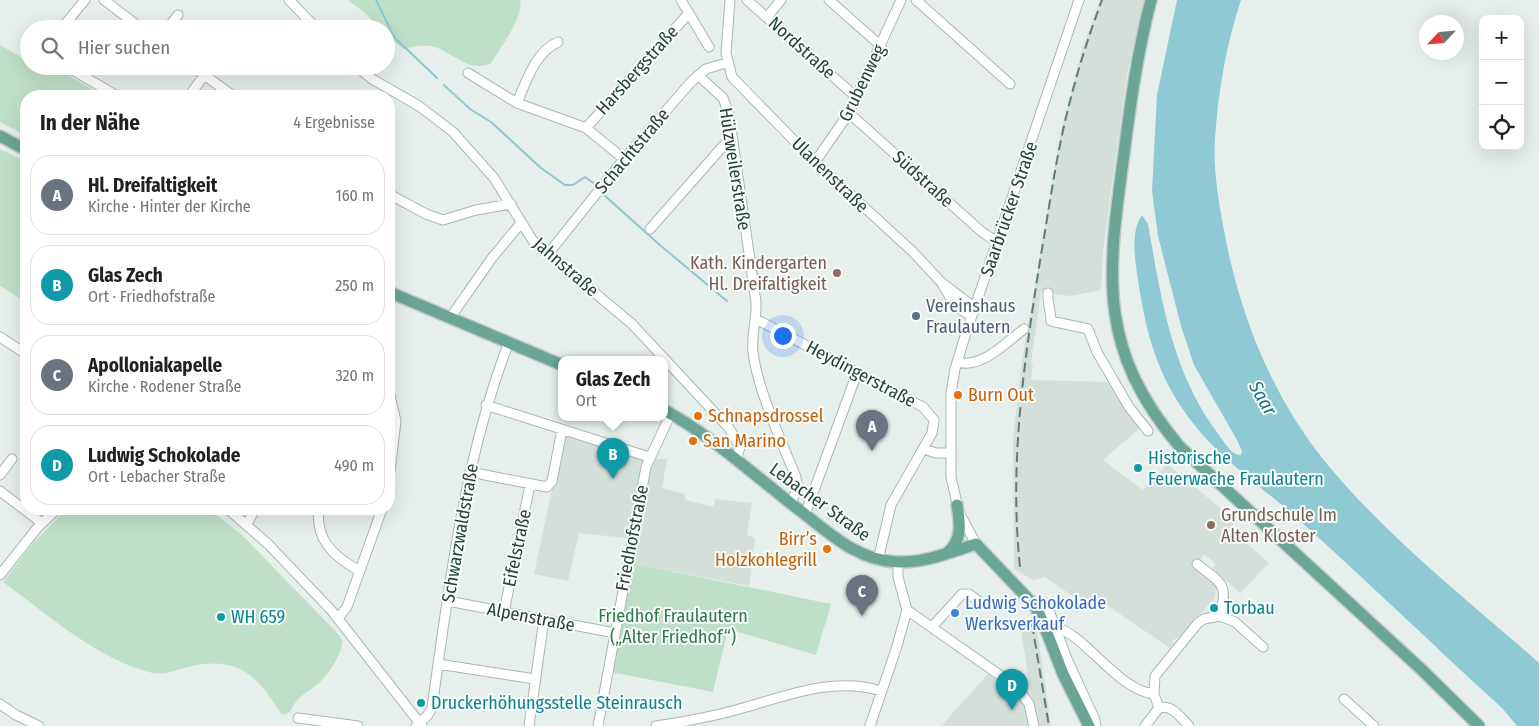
<!DOCTYPE html>
<html lang="de">
<meta charset="utf-8">
<style>
body{margin:0;font-family:"Fira Sans Condensed",sans-serif;background:#f6f6f6;color:#202124}
.controls{position:absolute;right:15px;top:15px;display:grid;overflow:hidden;border-radius:10px;box-shadow:0 5px 20px #0002}
.controls button{width:45px;height:45px;display:grid;place-items:center;padding:0;border:0;border-bottom:1px solid #e0e0e0;background:#fff;color:#202124;font:25px sans-serif}
.compass{position:absolute;left:1419px;top:15px;width:45px;height:45px;border-radius:50%;background:#fff;box-shadow:0 5px 20px #0002;rotate:244deg}
.you{position:absolute;left:782px;top:335px;width:18px;height:18px;margin:-12px;border:4px solid #fff;border-radius:50%;background:#1a73e8;box-shadow:0 0 0 8px #1a73e833}
.badge{display:grid;place-items:center;width:32px;height:32px;border-radius:50%;background:#b45309;color:#fff;font-size:16px;font-weight:700}
.pin{position:absolute;translate:-50% -41px;filter:drop-shadow(0 1px 2px #0008)}
.pin::after{content:'';position:absolute;top:26px;width:18px;height:15px;background:inherit;clip-path:polygon(0 0,100% 0,50% 100%)}
.popup{position:absolute;left:558px;top:356px;width:110px;height:65px;box-sizing:border-box;display:grid;place-content:center;border-radius:10px;background:#fff;filter:drop-shadow(0 1px 4px #0005);font-size:16px;white-space:nowrap;color:#757577}
.popup b{font-size:19px;color:#202124}
.popup::after{content:'';position:absolute;left:50%;top:100%;margin-left:-10px;border:10px solid transparent;border-top-color:#fff}
.list{margin:0;padding:0;list-style:none}
h2{display:flex;justify-content:space-between;align-items:center;height:65px;margin:0;padding:0 20px;font-size:21px}
h2 small{font-size:16px;font-weight:400;color:#757577}
.list li{display:grid;grid-template-columns:32px 1fr auto;gap:15px;align-items:center;box-sizing:border-box;height:80px;margin:0 10px 10px;padding:0 10px;border:1px solid #e0e0e0;border-radius:20px}
.list b{display:block;font-size:19px;white-space:nowrap}
.list p{margin:0;font-size:16px;white-space:nowrap;color:#757577}
.list em{font-size:16px;font-style:normal;color:#757577}
.icon{flex:none;width:28px;height:28px;fill:none;stroke:currentColor;stroke-width:2;stroke-linecap:round;stroke-linejoin:round}
.map{position:relative;flex:none;width:1539px;height:726px;overflow:hidden}
.search{position:absolute;background:#fff;box-shadow:0 5px 20px #0002;left:20px;top:20px;width:375px;height:55px;display:flex;align-items:center;gap:12px;box-sizing:border-box;padding:0 18px;border-radius:28px;color:#757577;font-size:19px}
.panel{position:absolute;background:#fff;box-shadow:0 5px 20px #0002;left:20px;top:90px;width:375px;height:425px;border-radius:20px}
.map>svg:first-child{display:block}
</style>
<div class="map">
<svg width="1539" height="726" viewBox="0 0 1539 726">
<rect width="100%" height="100%" fill="#e6efeb"/>
<path fill="#d4dfda" d="M1100,0h44l-17,74 -24,177 -2,39 -31,6 -29,-4 -10,71 2,1 -2,16 76,2 33,46 -37,32 40,30 24,-26 64,53 4,16 34,30 -29,30 -28,-25 4,-4 -12,-10 -9,14 21,17 -1,12 -29,35 -14,9 2,2 -4,5 -72,-49 -7,10 -46,-32 -12,3 -19,-11 -1,-130 9,-77 38,-227 23,-88z
M564,433l88,26h15l-5,29 23,6v6l29,7 1,-8 37,4 -5,32 8,3 -6,48 -118,-23 4,-24 -56,-6 -11,48 -34,-7z
M1034,622l3,7 14,97h-110l47,-52 46,38 -14,-88z"/>
<path fill="#bfe0c8" d="M348,0h172c4,16 -20,49 -29,63 -20,11 -40,-11 -56,-16 -10,-3 -22,0 -32,2l-17,-15v-5h-5l-16,-16z
M0,45l19,11 10,10 32,5 42,25h-77v40l-26,-14z
M0,149l26,13v140l-26,-16z
M67,509h142l33,26 97,100 4,7c-4,16 -15,35 -29,45 -11,8 -19,12 -24,25l-8,3c-23,-37 -42,-59 -89,-49 -21,4 -28,12 -51,4 -51,-16 -96,-57 -139,-88l31,-40z
M631,563l200,41 -15,51 -88,-26 -15,63 -102,-20z"/>
<path fill="#8ec9d4" d="M1177,0h64c-15,45 -23,92 -26,139 -2,28 3,58 8,86 16,90 49,174 109,245 61,72 137,131 207,193v63h-22l-15,-18c-68,-62 -134,-126 -203,-188 -41,-37 -86,-65 -117,-112 -27,-40 -37,-81 -44,-128 -3,-20 -8,-48 4,-65l6,9c13,75 24,149 71,211 6,8 12,20 22,20l1,-4 -5,-11 -43,-75 -13,-39 -23,-90 -6,-45 5,-96z"/>
<g fill="none" stroke-linecap="round" stroke-linejoin="round">
<path stroke="#8ec9d4" stroke-width="2" d="M376,0l18,37 43,41
M444,85l26,24 21,13 50,46 24,17h8l12,-8 10,7
M604,195l57,51 66,55"/>
<defs>
<path id="minor" d="M104,0l38,29
M289,0l28,29
M681,0l28,47
M730,0l-4,53 6,24 83,85 98,90 28,30 34,26
M747,0l109,97
M829,0l52,46
M916,0l94,84
M767,17l14,-17
M61,29l24,-29
M167,29l11,-14
M66,66l51,30
M192,66l41,30
M356,66l16,13 47,27 34,26 41,46 39,63 99,83 97,104 11,19 -4,14
M468,73l49,30 69,25 38,31
M698,75l25,23 6,16 27,188c1,17 -5,33 -3,50 4,36 29,91 43,125l1,13 -7,14
M189,96l22,-30
M517,103c9,-21 18,-51 41,-61
M849,113l133,119 15,10
M586,128l103,-115
M815,162l34,-49 52,-113
M389,194l37,20 17,6 33,-10 35,-6
M650,229l74,-84 8,-4
M548,254l76,-95 67,-77 15,-13 20,-6
M941,282l15,25 16,9
M1048,293c-1,10 3,18 3,28l37,8 9,23 32,55 19,24
M450,318l42,-60 29,-35
M756,319l167,88 11,13 -2,13 -41,72 -13,55
M0,337l26,17
M957,362c25,7 48,-19 67,-33
M389,391l7,30 -7,58
M486,405l163,52
M924,449l12,4h14
M470,472l77,15 5,-6 10,-51
M0,475l12,-16
M0,491l42,32
M228,509l40,35 63,66 91,116
M319,509c-4,30 14,47 39,61
M805,515l52,-142
M247,524l8,-15
M976,544l-17,-32 -8,-35v-84l4,-24 11,-36 113,-333
M0,575l38,-48 19,-18
M448,601l167,32
M1047,605l20,54 28,61 1,6
M907,610l111,78 11,16 5,22
M504,612l26,-127
M1220,616l15,6 28,25
M338,618l9,-11 35,-98
M932,627l30,-33h7l8,6
M1055,627c30,7 62,63 99,67
M438,664l97,15
M1344,699l30,27
M0,704l16,11 23,11
M1159,708l-5,-14 1,-18 43,-53 6,-4 16,-3c8,-33 3,-31 -23,-52
M1159,708c13,-4 22,10 30,18
M298,718l60,8
M416,726l11,-10 5,-8c17,-123 32,-249 77,-366
M529,726l15,-107
M598,726l48,-259 25,-54
M656,726c27,-4 54,-9 80,-16 48,-13 95,-34 145,-19
M870,726l27,-80 10,-36 -9,-33v-15
M1145,726l14,-18"/>
<path id="major" d="M1151,0c-14,53 -21,107 -28,161 -16,117 -25,189 57,286l242,223 57,56
M0,136l26,14
M389,292l173,73
M664,410c50,27 93,68 138,102 29,23 57,49 96,50 27,1 53,-10 78,-18l59,62 9,19 19,49 26,52
M947,553c16,-13 13,-30 10,-48"/>
</defs>
<use href="#minor" stroke="#a8b8b2" stroke-width="11"/>
<use href="#major" stroke="#c2cac8" stroke-width="14"/>
<use href="#minor" stroke="#fff" stroke-width="9"/>
<use href="#major" stroke="#6aa596" stroke-width="11"/>
<path stroke="#5f7d75" stroke-width="2" stroke-dasharray="10 5" stroke-linecap="butt" d="M1020,567c-11,-104 4,-204 20,-306 9,-52 16,-105 29,-156 9,-36 20,-70 33,-105
M1032,624l17,102"/>
</g>
<g fill="#8d6e63" stroke="#f7fbf9" stroke-width="2">
<circle cx="837" cy="273" r="5"/>
<circle cx="1211" cy="525" r="5"/>
</g>
<circle fill="#5c6f8a" stroke="#f7fbf9" stroke-width="2" cx="916" cy="316" r="5"/>
<g fill="#e8710a" stroke="#f7fbf9" stroke-width="2">
<circle cx="958" cy="395" r="5"/>
<circle cx="698" cy="416" r="5"/>
<circle cx="693" cy="441" r="5"/>
<circle cx="827" cy="549" r="5"/>
</g>
<g fill="#0f9aa8" stroke="#f7fbf9" stroke-width="2">
<circle cx="1138" cy="468" r="5"/>
<circle cx="1214" cy="608" r="5"/>
<circle cx="221" cy="617" r="5"/>
<circle cx="421" cy="703" r="5"/>
</g>
<circle fill="#3f7fe0" stroke="#f7fbf9" stroke-width="2" cx="955" cy="613" r="5"/>
<g text-anchor="middle" dominant-baseline="central" stroke-width="4" stroke-linejoin="round" paint-order="stroke">
<g font-size="18" fill="#24423a" stroke="#f7fbf9">
<text transform="translate(802 48) rotate(42)">Nordstraße</text>
<text transform="translate(637 70) rotate(-48)">Harsbergstraße</text>
<text transform="translate(862 83) rotate(-64)">Grubenweg</text>
<text transform="translate(632 151) rotate(-50)">Schachtstraße</text>
<text transform="translate(735 169) rotate(81)">Hülzweilerstraße</text>
<text transform="translate(830 175) rotate(44)">Ulanenstraße</text>
<text transform="translate(923 179) rotate(42)">Südstraße</text>
<text transform="translate(1009 209) rotate(-71)">Saarbrücker Straße</text>
<text transform="translate(566 267) rotate(41)">Jahnstraße</text>
<text transform="translate(861 374) rotate(28)">Heydingerstraße</text>
<text transform="translate(820 502) rotate(36)">Lebacher Straße</text>
<text transform="translate(460 533) rotate(-80)">Schwarzwaldstraße</text>
<text transform="translate(632 538) rotate(-79)">Friedhofstraße</text>
<text transform="translate(517 548) rotate(-78)">Eifelstraße</text>
<text transform="translate(531 617) rotate(11)">Alpenstraße</text>
</g>
<g font-size="18" fill="#785e54" stroke="#f7fbf9" text-anchor="end">
<text x="827" y="263">Kath. Kindergarten<tspan x="827" dy="21">Hl. Dreifaltigkeit</tspan></text>
<text x="1221" y="515" text-anchor="start">Grundschule Im<tspan x="1221" dy="21">Alten Kloster</tspan></text>
</g>
<g font-size="18" fill="#4e5e75" stroke="#f7fbf9" text-anchor="start">
<text x="926" y="306">Vereinshaus<tspan x="926" dy="21">Fraulautern</tspan></text>
</g>
<g font-size="18" fill="#c56008" stroke="#f7fbf9" text-anchor="start">
<text x="968" y="395">Burn Out</text>
<text x="708" y="416">Schnapsdrossel</text>
<text x="703" y="441">San Marino</text>
<text x="817" y="539" text-anchor="end">Birr’s<tspan x="817" dy="21">Holzkohlegrill</tspan></text>
</g>
<g font-size="18" fill="#0d838f" stroke="#f7fbf9" text-anchor="start">
<text x="1148" y="458">Historische<tspan x="1148" dy="21">Feuerwache Fraulautern</tspan></text>
<text x="1224" y="608">Torbau</text>
<text x="231" y="617">WH 659</text>
<text x="431" y="703">Druckerhöhungsstelle Steinrausch</text>
</g>
<g font-size="18" fill="#366cbe" stroke="#f7fbf9" text-anchor="start">
<text x="965" y="603">Ludwig Schokolade<tspan x="965" dy="21">Werksverkauf</tspan></text>
</g>
<g font-size="18" fill="#2d7a4b" stroke="#f7fbf9">
<text x="673" y="616">Friedhof Fraulautern<tspan x="673" dy="21">(„Alter Friedhof“)</tspan></text>
</g>
<g font-size="19" font-style="italic" fill="#1c6f80" stroke="#f7fbf9">
<text transform="translate(1263 398) rotate(60)">Saar</text>
</g>
</g>
</svg>
<div class="controls">
<button>+</button>
<button>−</button>
<button><svg class="icon" aria-label="locate" viewBox="0 0 24 24"><circle cx="12" cy="12" r="6"/><path d="M12 2v4M12 18v4M2 12h4M18 12h4"/></svg></button>
</div>
<svg class="compass" viewBox="-18 -18 36 36"><path d="M0-13l5 13h-10z" fill="#e53935"/><path d="M0 13l5-13h-10z" fill="#757577"/></svg>
<div class="you"></div>
<div class="pin badge" style="left:872px;top:451px;background:#6b7280">A</div>
<div class="pin badge" style="left:613px;top:479px;background:#0f9aa8">B</div>
<div class="popup"><b>Glas Zech</b>Ort</div>
<div class="pin badge" style="left:862px;top:616px;background:#6b7280">C</div>
<div class="pin badge" style="left:1012px;top:710px;background:#0f9aa8">D</div>
<div class="search"><svg class="icon" aria-label="search" viewBox="0 0 24 24"><circle cx="10" cy="10" r="6"/><path d="M15 15l6 6"/></svg>Hier suchen</div>
<section class="panel">
<h2>In der Nähe<small>4 Ergebnisse</small></h2>
<ul class="list">
<li><span class="badge" style="background:#6b7280">A</span><div><b>Hl. Dreifaltigkeit</b><p>Kirche · Hinter der Kirche</p></div><em>160 m</em></li>
<li><span class="badge" style="background:#0f9aa8">B</span><div><b>Glas Zech</b><p>Ort · Friedhofstraße</p></div><em>250 m</em></li>
<li><span class="badge" style="background:#6b7280">C</span><div><b>Apolloniakapelle</b><p>Kirche · Rodener Straße</p></div><em>320 m</em></li>
<li><span class="badge" style="background:#0f9aa8">D</span><div><b>Ludwig Schokolade</b><p>Ort · Lebacher Straße</p></div><em>490 m</em></li>
</ul>
</section>
</div>
